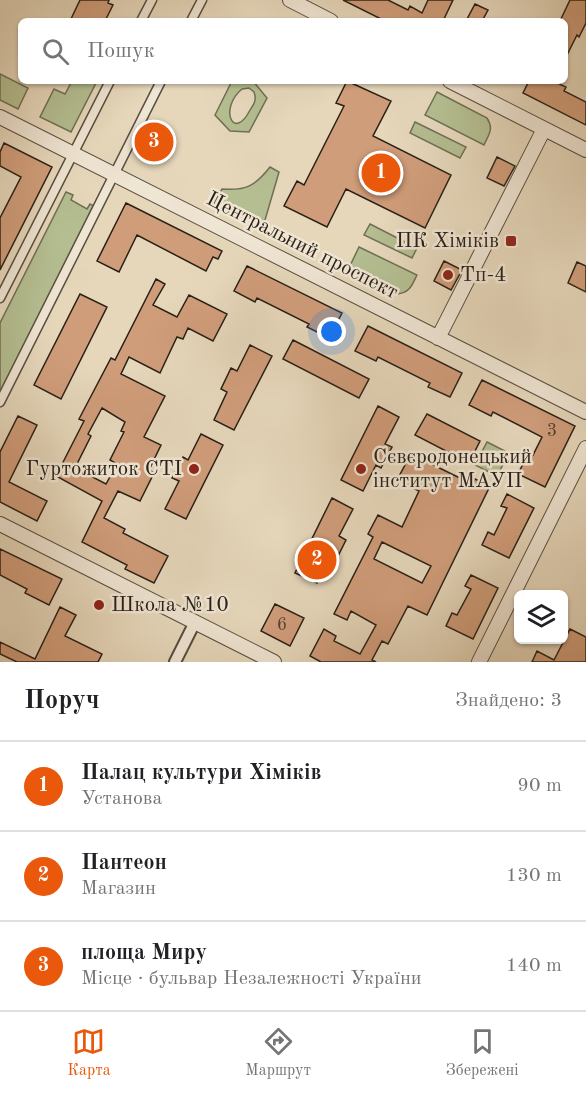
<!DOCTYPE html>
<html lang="uk">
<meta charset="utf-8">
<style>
body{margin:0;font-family:"Old Standard TT",serif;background:#f2f2f2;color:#202124}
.controls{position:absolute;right:18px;bottom:18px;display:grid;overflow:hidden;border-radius:9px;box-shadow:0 2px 4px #0004}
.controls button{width:54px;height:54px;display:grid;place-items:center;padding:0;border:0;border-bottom:2px solid #e0e0e0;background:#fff;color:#202124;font:30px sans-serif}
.you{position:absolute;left:332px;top:332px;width:21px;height:21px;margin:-15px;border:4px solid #fff;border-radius:50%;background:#1a73e8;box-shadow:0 0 0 9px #1a73e833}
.badge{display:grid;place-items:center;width:39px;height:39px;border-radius:50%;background:#ea580c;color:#fff;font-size:20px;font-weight:700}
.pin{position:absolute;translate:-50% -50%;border:3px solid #fff;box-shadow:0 2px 6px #0006}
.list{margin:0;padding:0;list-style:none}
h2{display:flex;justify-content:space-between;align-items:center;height:78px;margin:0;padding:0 24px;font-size:26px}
h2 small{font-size:20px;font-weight:400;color:#757577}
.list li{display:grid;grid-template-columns:39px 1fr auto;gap:18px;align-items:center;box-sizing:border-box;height:90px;padding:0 24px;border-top:2px solid #e0e0e0}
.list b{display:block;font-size:22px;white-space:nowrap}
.list p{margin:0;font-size:20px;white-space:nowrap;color:#757577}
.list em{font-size:20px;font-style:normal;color:#757577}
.icon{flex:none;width:33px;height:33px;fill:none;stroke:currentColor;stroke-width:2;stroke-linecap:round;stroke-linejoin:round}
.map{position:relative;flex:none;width:586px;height:662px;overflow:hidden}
.search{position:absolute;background:#fff;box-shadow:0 2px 4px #0004;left:18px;right:18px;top:18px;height:66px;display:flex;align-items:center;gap:15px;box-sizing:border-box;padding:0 21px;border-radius:9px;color:#757577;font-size:22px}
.sheet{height:348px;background:#fff}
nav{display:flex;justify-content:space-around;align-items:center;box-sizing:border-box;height:84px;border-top:2px solid #e0e0e0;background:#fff;font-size:16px;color:#757577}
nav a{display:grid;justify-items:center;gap:3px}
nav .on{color:#ea580c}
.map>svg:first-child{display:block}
</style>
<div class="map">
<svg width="586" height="662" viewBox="0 0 586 662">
<rect width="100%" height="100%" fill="#e6d7bb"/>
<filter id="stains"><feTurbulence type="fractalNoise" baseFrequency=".00333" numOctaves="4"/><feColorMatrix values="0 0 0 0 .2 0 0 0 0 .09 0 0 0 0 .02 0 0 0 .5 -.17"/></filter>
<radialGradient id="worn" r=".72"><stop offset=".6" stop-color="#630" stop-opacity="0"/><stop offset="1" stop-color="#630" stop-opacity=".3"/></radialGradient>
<path fill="#b4be91" stroke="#6e6f54" stroke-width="1.5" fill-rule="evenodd" d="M0,74l28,14 -10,21 -18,-9z
M72,81h25l-26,51 -31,-15 14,-28 11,5z
M232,81h21l14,17 -18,34 -19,-1 -15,-16zM249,88l5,4c3,8 0,12 -4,18 -16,32 -32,-1 -8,-21z
M437,92l50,26c7,11 2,16 -3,27l-59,-30z
M415,122l51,25 -6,11 -50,-25z
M270,167l9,5 -16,55 -49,-24 8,-14c24,2 33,-3 48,-22z
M66,192l7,3 -2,5 16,9 3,-5 6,3 -96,192v-76z
M370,224l47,24 -5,10 -48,-23z
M359,247l58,28c-5,10 -7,18 -20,19l-49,-24z
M487,442l22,11 -12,23 -22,-11z"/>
<path fill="#d09d7a" stroke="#292017" stroke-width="1.5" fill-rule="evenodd" d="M80,0h29l-1,3 5,2 -8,16h-35z
M343,0h45l20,10 2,-4 12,7 6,-13h25l-10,21h-58z
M570,0h16v23l-7,14 -2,-2 -12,24v-38h-5z
M475,4l13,6 -6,11h-16z
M347,81l44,20 -18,35 78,39 -26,53 -79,-39 -19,38 -43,-21 13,-25 7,4 40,-79 -8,-3z
M529,81h24l13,6 -2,4 22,11v23l-63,-32z
M4,143l48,24 -52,103v-52l21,-41 -21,-11v-14z
M497,157l18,9 -11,20 -17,-8z
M126,203l96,48 -4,8 -5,-2 -7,14 -69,-36 -18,37 -22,-11z
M444,261l18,9 -11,20 -17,-9z
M577,262l9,4v26l-18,-9z
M247,266l95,47 -13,25 -22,-11 2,-3 -52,-26 -2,4 -21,-11z
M156,279l9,5 -12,21 24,12 12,-22 38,19 -14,27 -25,-13 -5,11 -6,-2 -17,36 -31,-16 -8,17 44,22 -21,41 17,8 -12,25 5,3 -14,28 -22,-10 -14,27 21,11 -2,4 45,23 -14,27 -29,-14 2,-4 -45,-23 20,-41 -46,-25 28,-55 -5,-2 32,-61 4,2zM102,408l23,14 -4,9 3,1 -14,28 7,4 -11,20 -31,-16 16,-32 -3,-2z
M80,294l27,13 -46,92 -27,-14z
M368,326l94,47 -12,24 -22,-10 2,-4 -52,-26 -2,4 -21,-10z
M293,340l76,39 -10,19 -76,-39z
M250,345l22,11 -38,74 -20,-10 13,-28 -6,-3 10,-21 6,3z
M482,380l93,46 -30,61 -27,-13 11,-22 4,3 9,-18 -49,-25 -2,4 -22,-11z
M378,406l21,11 -14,27 7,3 -11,21 -5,-3 -13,26 -22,-11z
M427,414l53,27 -11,22 -54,-28z
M18,416l19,9 -28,57 38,19 -10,20 -37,-19v-50z
M201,434l22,11 -37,74 -21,-10 14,-28 -7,-3 11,-21 5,3z
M411,454l61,30 3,-5 15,7 -63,129 -19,-9 -20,38 -6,-3 -10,19 4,2h-55l-11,-6 14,-27 12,7 -2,5 26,13 16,-29 -25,-14 -4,9 -13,-6 39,-77 -5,-3 10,-19 24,12 17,-36 -22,-11zM382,542l49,24 -9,17 -48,-24z
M507,494l27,14 -25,50 -27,-13 6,-13 6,3 13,-27 -6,-2z
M332,498l21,11 -14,27 7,4 -10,20 -6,-3 -13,26 -22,-10z
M0,549l62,30 -13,26 -24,-12 2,-4 -27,-14z
M471,575l27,13 -25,51 -27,-13 6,-13 5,2 14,-26 -6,-3z
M275,604l29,14 -14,28 -29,-15z
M60,607l16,8 -11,21 37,18 -4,8h-81l-17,-8v-12l35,17z
M570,629l16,8v25h-54l5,-11 17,9z"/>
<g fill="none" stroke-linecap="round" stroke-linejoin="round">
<defs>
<path id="pedestrian" d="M141,21l11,-21
M191,21l11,-21
M0,298l110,-217
M0,402l161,-321"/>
<path id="minor" d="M175,662l20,-40"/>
<path id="tertiary" d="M290,0l41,21
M450,81l136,69
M0,117l586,295
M438,338l106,-209
M0,524l274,138
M479,662l107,-214"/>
</defs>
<use href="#pedestrian" stroke="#584e40" stroke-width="11"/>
<use href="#minor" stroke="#584e40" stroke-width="14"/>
<use href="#tertiary" stroke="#584e40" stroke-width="16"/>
<use href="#pedestrian" stroke="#efe5d3" stroke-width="8"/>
<use href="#minor" stroke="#efe5d3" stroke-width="10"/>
<use href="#tertiary" stroke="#efe5d3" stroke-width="14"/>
</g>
<g fill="#8f2418" stroke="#efe5d3" stroke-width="2">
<rect x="505" y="235" width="12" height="12" rx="3"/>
<circle cx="448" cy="275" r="6"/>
<circle cx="194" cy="469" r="6"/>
<circle cx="361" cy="469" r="6"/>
<circle cx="99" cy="605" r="6"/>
</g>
<g text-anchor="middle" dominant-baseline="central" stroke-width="5" stroke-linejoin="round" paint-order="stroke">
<g font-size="18" fill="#533f30">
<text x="552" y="431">3</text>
<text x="282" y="625">6</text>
</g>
<g font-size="21" fill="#292017" stroke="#efe5d3" text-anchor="start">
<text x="499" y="241" text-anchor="end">ПК Хіміків</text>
<text x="460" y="275">Тп-4</text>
<text x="373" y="457">Сєвєродонецький<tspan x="373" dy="24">інститут МАУП</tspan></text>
<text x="182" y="469" text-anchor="end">Гуртожиток СТІ</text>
<text x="111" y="605">Школа №10</text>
</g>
<g font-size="21" fill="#292017" stroke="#efe5d3">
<text transform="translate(302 246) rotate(27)">Центральний проспект</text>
</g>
</g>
<rect width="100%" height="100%" filter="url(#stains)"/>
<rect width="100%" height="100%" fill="url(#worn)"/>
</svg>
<div class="controls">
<button><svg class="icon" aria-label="layers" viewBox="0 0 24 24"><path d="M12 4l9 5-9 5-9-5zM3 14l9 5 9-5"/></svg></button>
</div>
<div class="you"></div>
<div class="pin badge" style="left:381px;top:173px">1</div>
<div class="pin badge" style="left:317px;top:560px">2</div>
<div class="pin badge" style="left:154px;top:142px">3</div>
<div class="search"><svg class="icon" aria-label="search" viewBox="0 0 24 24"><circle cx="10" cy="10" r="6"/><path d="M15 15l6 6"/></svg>Пошук</div>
</div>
<section class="sheet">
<h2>Поруч<small>Знайдено: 3</small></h2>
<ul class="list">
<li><span class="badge">1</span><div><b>Палац культури Хіміків</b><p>Установа</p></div><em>90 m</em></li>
<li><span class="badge">2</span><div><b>Пантеон</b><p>Магазин</p></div><em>130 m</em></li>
<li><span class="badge">3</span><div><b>площа Миру</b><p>Місце · бульвар Незалежності України</p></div><em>140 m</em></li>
</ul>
</section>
<nav>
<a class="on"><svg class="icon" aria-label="map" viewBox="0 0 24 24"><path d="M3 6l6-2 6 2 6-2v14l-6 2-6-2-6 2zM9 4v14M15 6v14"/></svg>Карта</a>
<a><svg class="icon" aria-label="directions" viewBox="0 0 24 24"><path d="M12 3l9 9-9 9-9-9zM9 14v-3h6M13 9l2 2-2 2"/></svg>Маршрут</a>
<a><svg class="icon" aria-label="saved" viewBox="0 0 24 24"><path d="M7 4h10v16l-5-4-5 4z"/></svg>Збережені</a>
</nav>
